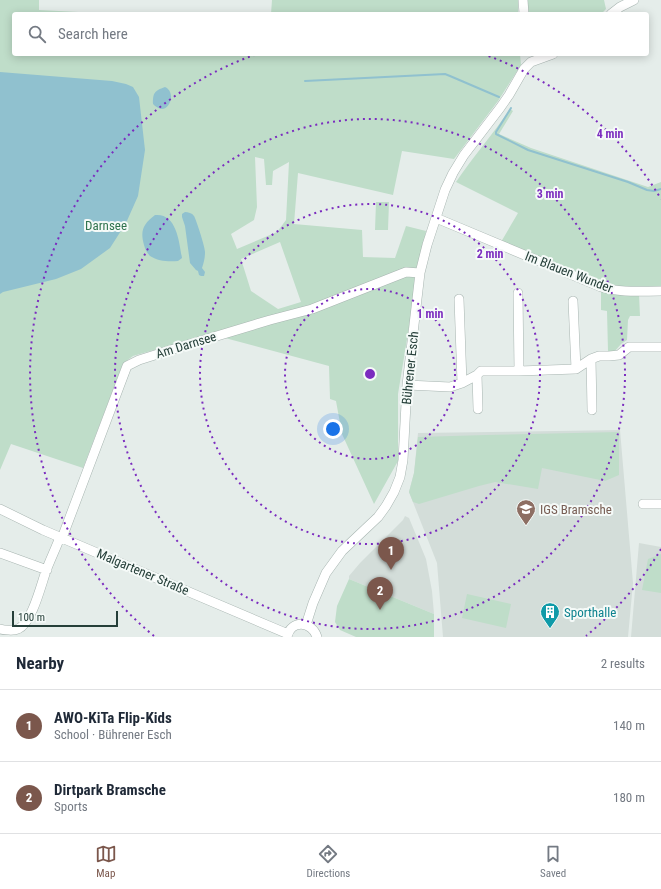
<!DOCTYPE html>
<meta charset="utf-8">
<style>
body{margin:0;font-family:"Roboto Condensed",sans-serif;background:#f6f6f7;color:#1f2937}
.scale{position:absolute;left:12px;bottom:10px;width:106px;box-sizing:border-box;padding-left:4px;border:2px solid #253f39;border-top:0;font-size:11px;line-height:14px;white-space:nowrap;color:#253f39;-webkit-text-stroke:3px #f5faf8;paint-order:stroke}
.you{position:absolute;left:333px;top:429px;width:14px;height:14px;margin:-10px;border:3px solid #fff;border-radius:50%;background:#1a73e8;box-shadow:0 0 0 6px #1a73e833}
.badge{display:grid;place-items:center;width:26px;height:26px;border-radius:50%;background:#7b574c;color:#fff;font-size:13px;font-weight:700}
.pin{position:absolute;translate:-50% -33px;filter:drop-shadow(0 1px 2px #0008)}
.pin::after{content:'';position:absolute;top:21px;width:14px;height:12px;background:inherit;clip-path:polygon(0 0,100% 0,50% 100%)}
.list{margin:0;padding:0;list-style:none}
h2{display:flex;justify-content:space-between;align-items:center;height:52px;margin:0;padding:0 16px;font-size:17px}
h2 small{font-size:13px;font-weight:400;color:#747a83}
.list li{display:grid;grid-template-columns:26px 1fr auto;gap:12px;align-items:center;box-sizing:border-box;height:72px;padding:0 16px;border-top:1px solid #e0e1e3}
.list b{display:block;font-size:15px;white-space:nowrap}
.list p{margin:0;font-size:13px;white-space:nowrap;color:#747a83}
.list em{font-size:13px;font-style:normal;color:#747a83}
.icon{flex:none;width:22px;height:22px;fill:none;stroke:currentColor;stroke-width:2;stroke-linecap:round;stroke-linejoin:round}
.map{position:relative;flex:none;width:661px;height:637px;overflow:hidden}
.search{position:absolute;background:#fff;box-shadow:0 2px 10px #0003;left:12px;right:12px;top:12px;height:44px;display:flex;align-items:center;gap:10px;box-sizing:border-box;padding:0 14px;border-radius:4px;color:#747a83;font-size:15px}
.sheet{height:196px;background:#fff}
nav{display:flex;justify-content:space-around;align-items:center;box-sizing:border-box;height:56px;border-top:1px solid #e0e1e3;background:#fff;font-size:11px;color:#747a83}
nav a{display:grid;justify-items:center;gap:2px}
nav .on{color:#7b574c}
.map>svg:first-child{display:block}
</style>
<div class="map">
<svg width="661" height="637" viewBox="0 0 661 637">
<rect width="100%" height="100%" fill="#e5edea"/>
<path fill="#d3ddd9" d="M620,430l13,153 -5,54h-185l-6,-74 -28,-71 5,-19 4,-40z
M405,516l4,2 17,41 6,32 2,23 -85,-35v-3l11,-13 43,-43z
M639,543l22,4v90h-30z"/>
<path fill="#bfddc9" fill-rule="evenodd" d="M0,0h39v10l79,4h-104v40h506l1,11 -23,36 -44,58 -52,-8 -9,44 -95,-22 -4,51 68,6 1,27 32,1 11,-32 20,5 -16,90 -12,73v67l-24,43 -32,-70 -6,-33 -6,-2 -1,-33 -119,-32 -77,22 -8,6 -4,7 -38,99 -72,-24 -11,26zM255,157l9,2 2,26h6l1,-14 16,-9 -3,58 -9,12 -40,17 -6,-15 23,-14 3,-13zM280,242l21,60 -23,7 -27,-18 -10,-32z
M272,0h246v14h-247z
M526,0h78l2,9 -5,5h-74z
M510,109l3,2 -14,23 32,14 117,39 13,-5v106h-35l-20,-3 -105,-43 17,-29 -62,-31c17,-25 37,-48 54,-73z
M376,202h13l-1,28h-13z
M601,292l14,2h24l1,22h-10l-2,4 -1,20 -6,4 -6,7h-7l-1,-40 -6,-1z
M619,432v43l-14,6 -63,-13 -4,21 -43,-7 -16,4 -60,18 -6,-2 -4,-10 5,-19 4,-36 68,-2z
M661,554v39l-19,-3 6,-31z
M349,579l85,35v23h-78l-16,-7 -5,-8 2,-16z
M467,594l44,10 -5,24 -44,-10z"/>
<path fill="#90c1cf" d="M0,72l112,9 14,3 7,3 6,10 6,53 -7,46 -12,27 -16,25 -29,21 -25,10 -53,13 -3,2z
M165,87c11,5 5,22 -3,22 -3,0 -7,-3 -9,-5 0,-11 1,-13 12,-17z
M185,212c3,0 7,1 9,4 2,3 11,31 11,36 0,6 -1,10 -3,16l3,4 -1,4h-3l-2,-1 -1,-4 -2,-1 -6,-7 -5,-37 -3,-9v-3z
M155,215c22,-2 24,27 27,43l-4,3c-10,1 -20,0 -28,-5 -3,-3 -5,-7 -6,-11 -4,-14 -1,-21 11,-30z"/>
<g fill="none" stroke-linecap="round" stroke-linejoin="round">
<path stroke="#90c1cf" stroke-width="2" d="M305,81l140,-7 5,2 49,21
M511,108l-15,24v2l32,16 100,32 19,8 7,1 7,-2"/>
<defs>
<path id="minor" d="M523,0l1,14
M611,14l9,-7 14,-7
M436,218l165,69c20,6 40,4 60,4
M518,293l1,78
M459,299l3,84
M573,301l3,68
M591,359l1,51
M477,375l1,34
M407,385l43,2 12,-4 15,-8 4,-4h38l57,-2 15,-10 8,-3h10l10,-1 10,-8h32
M643,504h18
M0,509l43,21 245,104
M62,538l65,-172 12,-6 38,-12 93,-28 42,-11 94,-37 14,1
M0,553l47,17
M306,625l7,-22 13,-30 16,-22 36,-34 8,-11 8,-14 6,-15 3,-17 4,-75 13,-112 7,-28 18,-55 8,-17 11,-18 36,-47 9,-13 15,-26 7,-7 22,-8
M0,629c4,1 14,2 18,0 14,-6 23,-44 28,-58 4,-11 10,-23 14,-34
M287,637c4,-18 25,-16 30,0"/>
</defs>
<use href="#minor" stroke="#a8b5b1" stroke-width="10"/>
<use href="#minor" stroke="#fff" stroke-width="9"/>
</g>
<g fill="none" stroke="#7b2cbf" stroke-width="2" stroke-dasharray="2 4">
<circle cx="370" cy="374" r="85"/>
<circle cx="370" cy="374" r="170"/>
<circle cx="370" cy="374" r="255"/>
<path d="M661 549A339 339 0 0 1 586 636M154 636A339 339 0 0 1 257 54M483 54A339 339 0 0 1 661 199"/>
</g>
<defs>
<symbol id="school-pin" viewBox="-11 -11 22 30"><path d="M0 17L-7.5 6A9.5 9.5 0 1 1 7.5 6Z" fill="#8d6e63" stroke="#f5faf8"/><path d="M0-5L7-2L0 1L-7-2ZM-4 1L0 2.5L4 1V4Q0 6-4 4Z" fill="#fff"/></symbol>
<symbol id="building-pin" viewBox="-11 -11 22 30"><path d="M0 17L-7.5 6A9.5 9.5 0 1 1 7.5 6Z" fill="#0f9aa8" stroke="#f5faf8"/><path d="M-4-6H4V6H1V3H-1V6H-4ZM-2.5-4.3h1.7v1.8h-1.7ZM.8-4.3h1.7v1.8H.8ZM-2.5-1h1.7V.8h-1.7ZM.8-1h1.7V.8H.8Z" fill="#fff"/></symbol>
</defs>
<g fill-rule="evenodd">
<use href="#school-pin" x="515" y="498" width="22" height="30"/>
<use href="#building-pin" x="539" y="601" width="22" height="30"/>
</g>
<g text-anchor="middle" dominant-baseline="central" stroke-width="4" stroke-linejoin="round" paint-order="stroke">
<g font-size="13" fill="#31744f" stroke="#f5faf8">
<text x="106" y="225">Darnsee</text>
</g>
<g font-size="13" fill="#253f39" stroke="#f5faf8">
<text transform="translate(569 272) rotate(21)">Im Blauen Wunder</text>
<text transform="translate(186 345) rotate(-17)">Am Darnsee</text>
<text transform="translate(410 368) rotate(-84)">Bührener Esch</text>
<text transform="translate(143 572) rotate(23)">Malgartener Straße</text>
</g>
<g font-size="13" fill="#785e54" stroke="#f5faf8" text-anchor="start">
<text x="540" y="509">IGS Bramsche</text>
</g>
<g font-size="13" fill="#0d838f" stroke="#f5faf8" text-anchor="start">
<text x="564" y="612">Sporthalle</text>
</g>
</g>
<circle cx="370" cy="374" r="6" fill="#7b2cbf" stroke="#f5faf8" stroke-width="2"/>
<g font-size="12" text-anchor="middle" font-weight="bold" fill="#7b2cbf" stroke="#f5faf8" stroke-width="4" stroke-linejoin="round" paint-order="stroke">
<text x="610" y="138">4 min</text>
<text x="550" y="198">3 min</text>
<text x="490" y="258">2 min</text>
<text x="430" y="318">1 min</text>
</g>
</svg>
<div class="scale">100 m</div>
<div class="you"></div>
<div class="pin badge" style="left:391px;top:570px">1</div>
<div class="pin badge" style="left:380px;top:610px">2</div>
<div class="search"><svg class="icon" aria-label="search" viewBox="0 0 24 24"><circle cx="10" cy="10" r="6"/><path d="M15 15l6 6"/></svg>Search here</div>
</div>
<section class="sheet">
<h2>Nearby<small>2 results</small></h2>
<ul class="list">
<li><span class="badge">1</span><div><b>AWO-KiTa Flip-Kids</b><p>School · Bührener Esch</p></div><em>140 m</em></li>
<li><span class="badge">2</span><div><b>Dirtpark Bramsche</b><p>Sports</p></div><em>180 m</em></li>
</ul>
</section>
<nav>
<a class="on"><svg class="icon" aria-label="map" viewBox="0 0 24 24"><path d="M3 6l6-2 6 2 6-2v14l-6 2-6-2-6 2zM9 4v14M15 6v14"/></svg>Map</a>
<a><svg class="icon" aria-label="directions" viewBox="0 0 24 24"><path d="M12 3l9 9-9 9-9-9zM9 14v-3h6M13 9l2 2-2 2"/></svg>Directions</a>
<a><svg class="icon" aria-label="saved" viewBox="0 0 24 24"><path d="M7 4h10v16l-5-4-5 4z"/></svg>Saved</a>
</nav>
